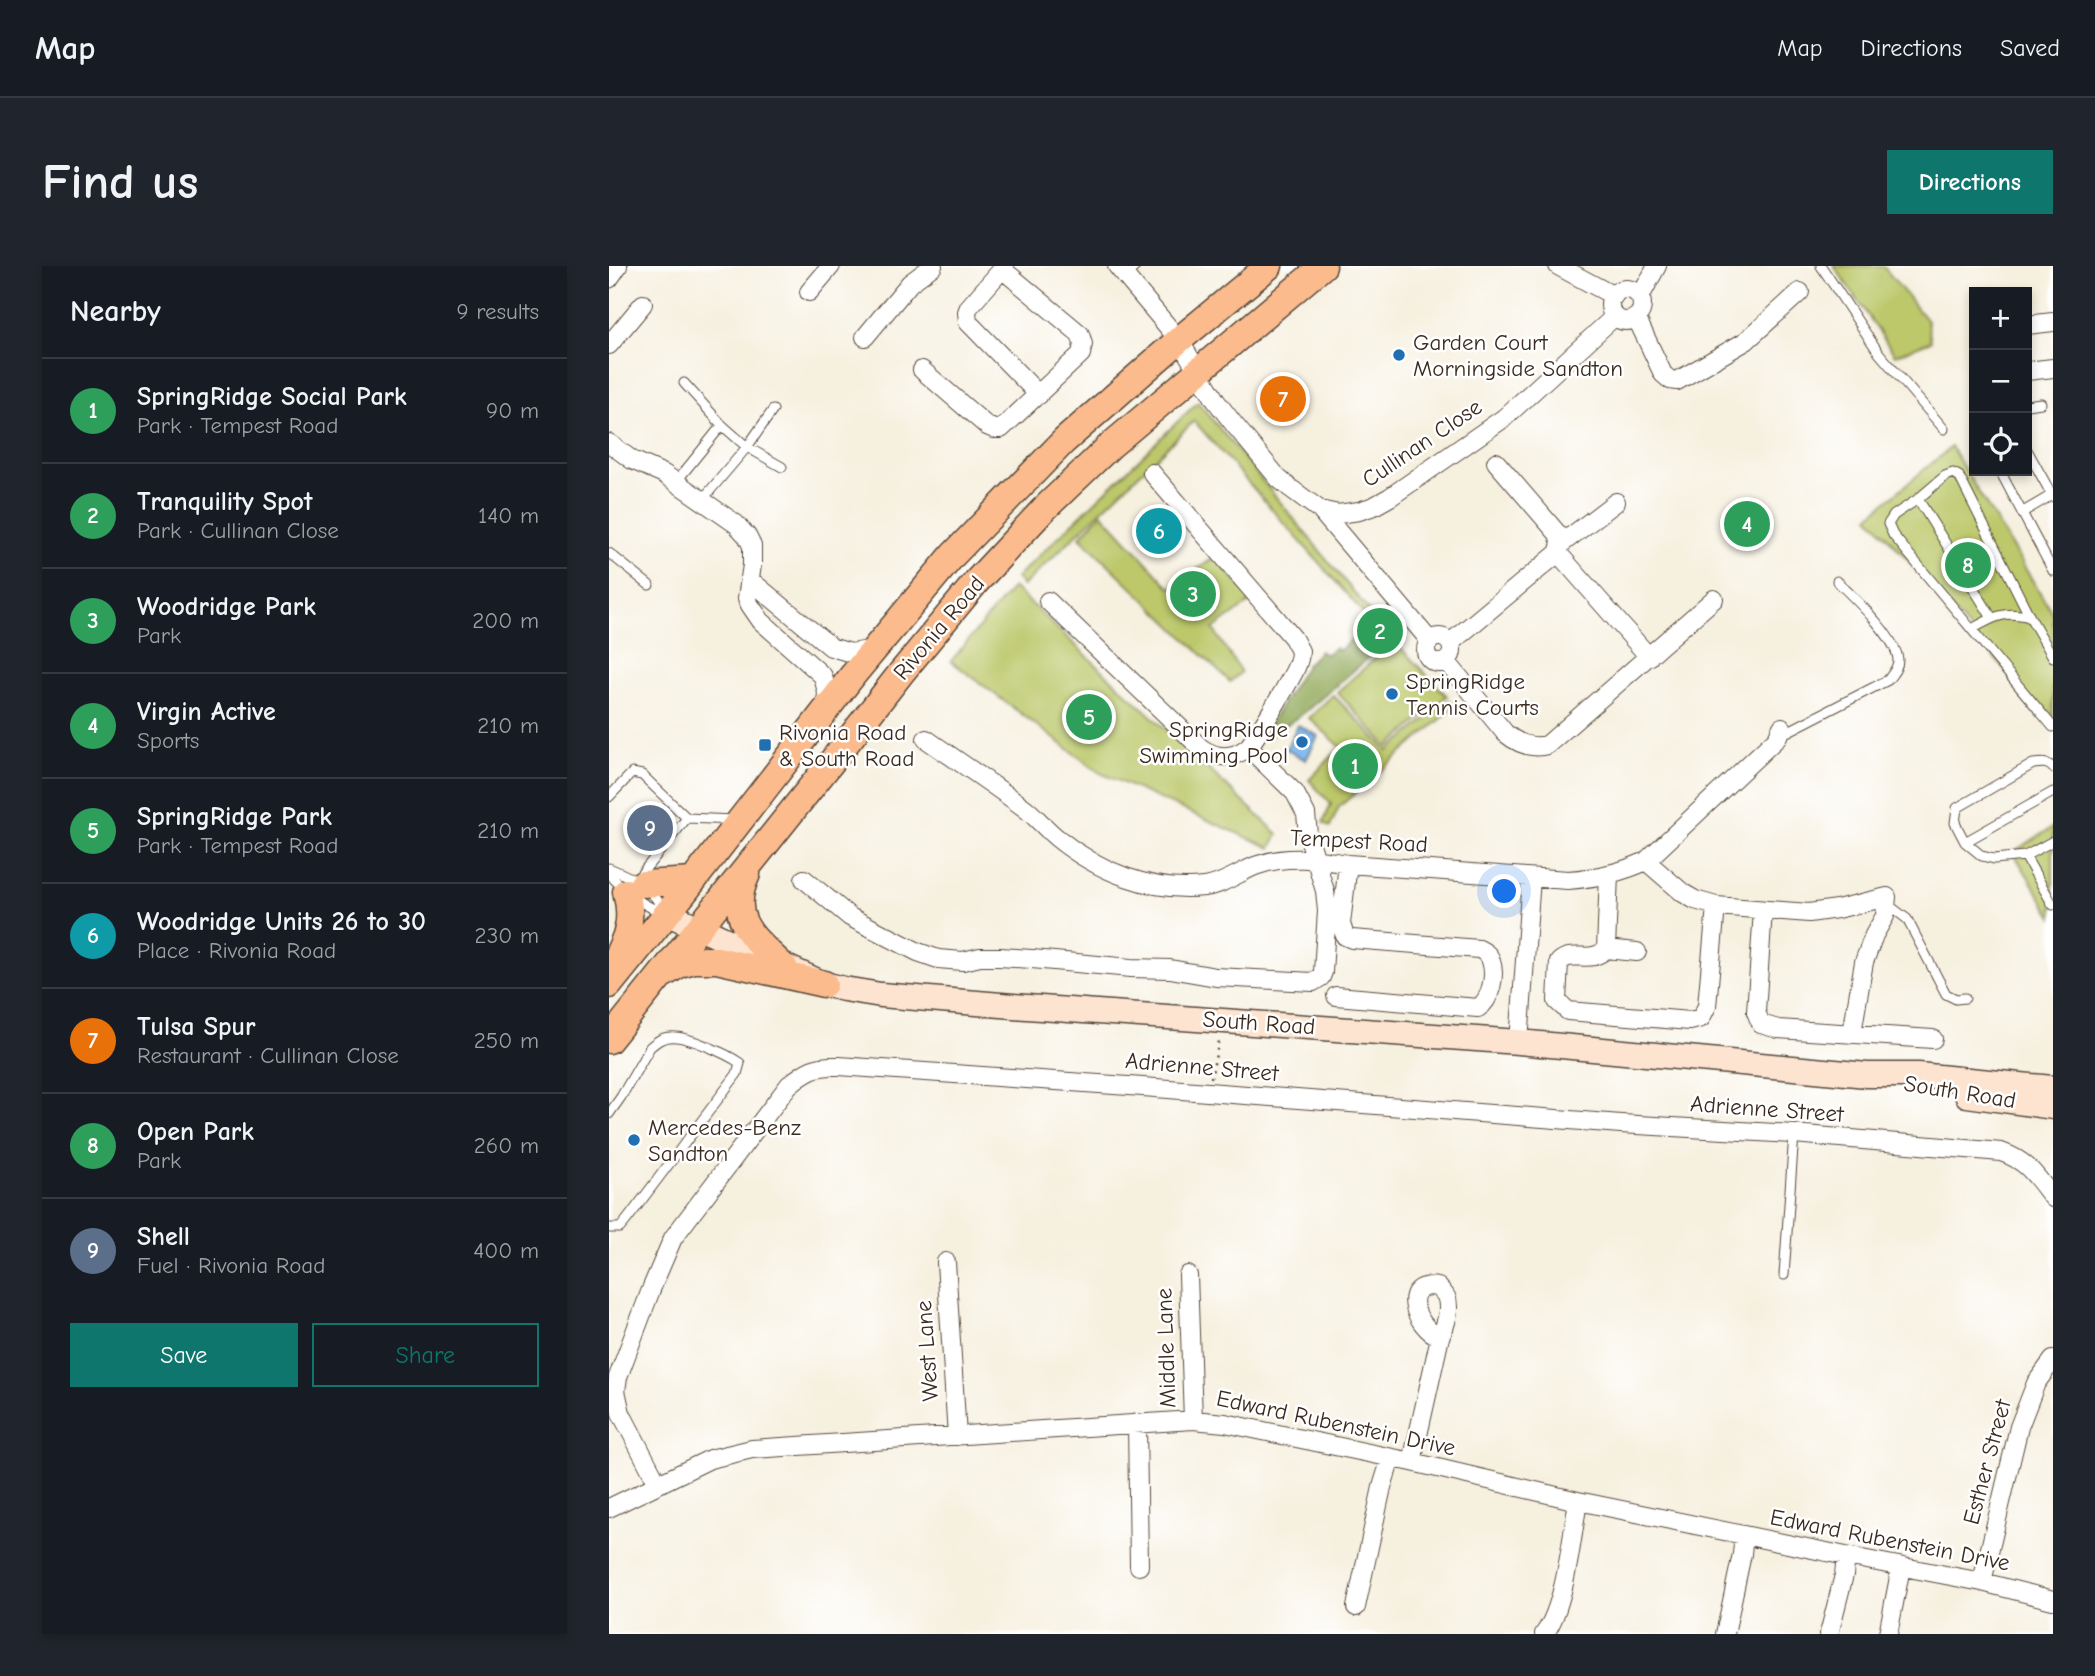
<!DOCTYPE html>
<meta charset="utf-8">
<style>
body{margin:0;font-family:"Comic Neue",sans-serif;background:#20242c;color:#f1f3f6}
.controls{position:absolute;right:21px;top:21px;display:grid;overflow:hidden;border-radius:0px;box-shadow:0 4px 10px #0003}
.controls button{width:63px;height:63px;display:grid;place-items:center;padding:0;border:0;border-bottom:2px solid #363941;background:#171b24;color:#f1f3f6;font:35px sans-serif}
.you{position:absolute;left:896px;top:626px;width:24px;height:24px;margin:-18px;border:5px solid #fff;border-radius:50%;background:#1a73e8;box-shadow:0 0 0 10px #1a73e833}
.badge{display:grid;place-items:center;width:46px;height:46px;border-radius:50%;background:#0f766e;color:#fff;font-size:23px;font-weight:700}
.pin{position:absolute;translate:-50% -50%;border:4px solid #fff;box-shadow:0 2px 7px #0006}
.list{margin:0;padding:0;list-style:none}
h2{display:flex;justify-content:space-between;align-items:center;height:91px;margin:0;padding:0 28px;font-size:30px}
h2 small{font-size:23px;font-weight:400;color:#9ea1a6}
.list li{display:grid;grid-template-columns:46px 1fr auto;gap:21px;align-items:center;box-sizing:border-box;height:105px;padding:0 28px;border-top:2px solid #363941}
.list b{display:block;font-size:26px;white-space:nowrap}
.list p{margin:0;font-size:23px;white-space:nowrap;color:#9ea1a6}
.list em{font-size:23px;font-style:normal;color:#9ea1a6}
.actions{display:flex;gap:14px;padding:21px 28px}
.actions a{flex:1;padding:16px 0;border:2px solid #0f766e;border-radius:0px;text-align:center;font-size:24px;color:#0f766e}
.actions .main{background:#0f766e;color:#fff}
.icon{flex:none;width:38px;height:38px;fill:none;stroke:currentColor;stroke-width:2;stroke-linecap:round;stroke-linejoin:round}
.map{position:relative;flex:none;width:1444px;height:1368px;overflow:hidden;border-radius:0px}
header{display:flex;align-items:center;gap:42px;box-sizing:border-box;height:98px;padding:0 35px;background:#171b24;border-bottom:2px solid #363941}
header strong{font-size:33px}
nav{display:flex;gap:38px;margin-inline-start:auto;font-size:24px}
.intro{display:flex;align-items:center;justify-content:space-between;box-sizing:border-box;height:168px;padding:0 42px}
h1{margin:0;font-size:49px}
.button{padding:18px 32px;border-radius:0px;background:#0f766e;color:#fff;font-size:24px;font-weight:700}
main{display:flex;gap:42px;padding:0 42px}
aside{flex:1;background:#171b24;border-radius:0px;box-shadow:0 4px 10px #0003}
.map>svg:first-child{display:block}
</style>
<header>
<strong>Map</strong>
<nav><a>Map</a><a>Directions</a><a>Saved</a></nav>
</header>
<div class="intro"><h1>Find us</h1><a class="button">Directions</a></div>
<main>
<aside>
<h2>Nearby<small>9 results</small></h2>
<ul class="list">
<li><span class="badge" style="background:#2e9e5b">1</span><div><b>SpringRidge Social Park</b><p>Park · Tempest Road</p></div><em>90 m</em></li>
<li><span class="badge" style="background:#2e9e5b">2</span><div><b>Tranquility Spot</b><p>Park · Cullinan Close</p></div><em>140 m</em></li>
<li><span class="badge" style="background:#2e9e5b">3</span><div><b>Woodridge Park</b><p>Park</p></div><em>200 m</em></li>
<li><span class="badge" style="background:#2e9e5b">4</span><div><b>Virgin Active</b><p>Sports</p></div><em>210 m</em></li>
<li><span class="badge" style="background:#2e9e5b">5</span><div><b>SpringRidge Park</b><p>Park · Tempest Road</p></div><em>210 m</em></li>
<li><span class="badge" style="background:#0f9aa8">6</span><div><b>Woodridge Units 26 to 30</b><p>Place · Rivonia Road</p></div><em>230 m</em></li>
<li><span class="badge" style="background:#e8710a">7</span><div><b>Tulsa Spur</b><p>Restaurant · Cullinan Close</p></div><em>250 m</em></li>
<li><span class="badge" style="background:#2e9e5b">8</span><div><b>Open Park</b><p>Park</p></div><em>260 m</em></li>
<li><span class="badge" style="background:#5c6f8a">9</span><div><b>Shell</b><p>Fuel · Rivonia Road</p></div><em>400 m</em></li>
</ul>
<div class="actions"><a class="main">Save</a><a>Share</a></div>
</aside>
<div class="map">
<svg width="1444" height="1368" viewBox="0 0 1444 1368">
<rect width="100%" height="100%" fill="#fff"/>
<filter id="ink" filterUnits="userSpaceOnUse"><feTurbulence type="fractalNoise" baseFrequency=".0143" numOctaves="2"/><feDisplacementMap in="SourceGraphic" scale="14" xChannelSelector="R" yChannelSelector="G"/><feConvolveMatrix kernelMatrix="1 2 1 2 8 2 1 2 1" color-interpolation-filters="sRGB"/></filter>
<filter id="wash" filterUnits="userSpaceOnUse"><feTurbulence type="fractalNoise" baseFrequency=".00686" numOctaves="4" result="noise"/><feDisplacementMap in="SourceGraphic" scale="28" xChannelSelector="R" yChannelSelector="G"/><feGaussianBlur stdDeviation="1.57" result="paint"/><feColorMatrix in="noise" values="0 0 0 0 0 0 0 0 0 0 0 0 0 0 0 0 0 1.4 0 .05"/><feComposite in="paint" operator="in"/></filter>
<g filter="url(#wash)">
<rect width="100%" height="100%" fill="#f6f0df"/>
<path fill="#bcc86a" stroke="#7c7944" stroke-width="2" d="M1225,0h49l44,55 4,20 -36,14z
M589,136l172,210 -4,4 -172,-195 -171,165 -7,-8z
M1342,181l102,167v110l-184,-208z
M493,247l68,75 45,-31 38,43 -40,29 28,43 -11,10 -150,-145z
M404,321l265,247 -7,14 -171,-75 -149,-112z
M767,350c15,3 21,11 18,25l53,55 -59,51 -51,-55 50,-44c-12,0 -17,1 -25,-11l6,-16z
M724,429l55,56 61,-51 7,6 -117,101 -9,20 -7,-4 8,-19 -22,-24 32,-33 -32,-29z
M1444,561v90l-40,-65z"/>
<path fill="#95ac5e" stroke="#686b3e" stroke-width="2" d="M746,370l17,19 -67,57 -39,27 -4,-3 45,-72 13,-13 5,4 10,-7 4,3z"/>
<path fill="#7cb7ee" stroke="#5c7086" stroke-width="2" d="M689,459l20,11 -12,24 -20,-11z"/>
</g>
<g filter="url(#ink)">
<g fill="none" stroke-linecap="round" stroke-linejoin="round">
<defs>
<path id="lane" d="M1212,0l58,87 65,76
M516,10l11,-10
M75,117l38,42 25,22 35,20
M1418,139l14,-2
M1418,184l26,47
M1391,205l53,100
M67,216l46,-57
M1309,233l74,119
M93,234l45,-53 26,-37
M1414,246l29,-17
M0,287l40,32
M1363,363c21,-12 33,-19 58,-12
M1444,391l-23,-40 -71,-141 -6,-3 -8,3 -27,23 -24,16 -6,9 5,11 160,192
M1170,470l109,-56c5,-7 10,-12 10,-20 -1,-22 -45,-63 -61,-79
M1444,526l-88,50 17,14 12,3 31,-3 28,-15
M0,531l23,-24 10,2 45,43 47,2
M1356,576l-10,-19 2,-15 76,-44c8,-1 15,-2 20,4
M1416,590l28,49
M0,602c28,12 40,16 56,44
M0,608c17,18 32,31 55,39
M28,613l50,-61
M1277,637l21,16 39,75 10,5 9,-1
M0,848l12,-17 29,-50c6,-5 12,-10 20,-10 16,-2 57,17 70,26l-3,11 -111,147 -6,7h-11
M1175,1009l10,-141"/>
<path id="street" d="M396,0l-36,41 -2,5 1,10 71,73
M508,0l62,74 37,61 17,22 46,56 11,9 30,22 18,4 21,-3 15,-5 16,-9 114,-79 111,-102
M949,0l56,30
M0,13l9,-13
M1001 39a16 16 0 1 1 32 0a16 16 0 1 1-32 0Z
M200,26l22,-26
M1031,31l17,-31
M1027,51l27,57 7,6 7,1 69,-40 54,-49
M1418,59l26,-3
M256,71l45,-54 23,-17
M0,79l34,-41
M313,104l65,56 7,3h7l80,-75 2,-10 -3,-10 -78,-65
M1418,105l26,-3
M0,177l23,17 32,14 72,50 11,12 5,10v19l-5,33 3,7 11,16 62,55 4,17 -2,18
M887,196l62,72 3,10 -3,9 91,104
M711,244l110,131
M952,278l55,-42
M141,314l81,67 20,6 24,-4
M439,335l153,147c15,10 30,12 46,0 8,-7 40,-63 47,-76 3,-6 6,-13 6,-21l-7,-13 -141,-165
M817 384a13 13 0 1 1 26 0a13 13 0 1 1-26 0Z
M841,377l108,-90
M837,395l59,72c13,11 27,16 42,12l167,-146
M317,473c33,23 67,45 100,70 11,9 20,20 31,29 41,33 94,55 147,49 20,-2 36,-16 54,-22 29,-10 60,-6 90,-1l220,16c28,-2 53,-7 78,-19l131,-123 5,-11
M1037,595l37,32 12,7 21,6 93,7 28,-4 50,-12 -2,19 -11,19 -10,27 -12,71
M1000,608l-3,75c-16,16 -33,0 -47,13l-2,39 11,10 122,10 11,-3 6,-12 9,-100
M195,613l46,38 68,35 20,7 25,2 17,-4h19l33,2 99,9 39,1 46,8 97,5 8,-5 2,-5 4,-61 -2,-20 -17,-57 -2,-20 -11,-21 -47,-46
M1154,644l-7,102 5,12 17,5 155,10
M997,683l31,3
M727,730l142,12c13,-8 18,-33 13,-47 -1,-6 -6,-9 -12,-12l-127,-10 -7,-3 -4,-12 7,-60
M910,776l12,-164
M337,996l11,174
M579,1009l5,145
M528,1157l2,143
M803,1196l28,-125c6,-11 11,-29 6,-41 0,-1 -7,-8 -8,-9 -39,-7 -24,40 2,50
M49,1218l-37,-71 -5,-22 2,-14 34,-90 21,-49 116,-153c18,-15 26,-20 50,-19l304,21 478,37 173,10 207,18c27,9 35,24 52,46
M0,1242l101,-49 42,-10 441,-29 32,3 187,39 166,39 268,55 136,26 71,18
M1373,1316l37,-155 17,-44 17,-23
M747,1341l26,-120 9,-29
M935,1368c21,-26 28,-98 34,-133
M1116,1368l17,-80 2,-19
M1220,1368l15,-59 2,-19
M1279,1368l13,-67"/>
<path id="secondary" d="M57,647l158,71 20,5 37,6 132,11 506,36 348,33h51l135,13
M1358,829l86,12"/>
<path id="primary" d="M138,608c-21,45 6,64 37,93
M34,618l50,-3
M5,696c13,-25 20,-41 12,-70
M55,708l16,-10 14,-4h23l107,24
M0,719l77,-95 167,-215 100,-120 111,-114 115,-101 90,-74
M0,774l224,-280 68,-87 76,-92 67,-72 66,-63 213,-180"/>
</defs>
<use href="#lane" stroke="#57483b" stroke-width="11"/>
<use href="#street" stroke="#57483b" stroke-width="20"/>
<use href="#secondary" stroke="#57483b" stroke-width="27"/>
<use href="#primary" stroke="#57483b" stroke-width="29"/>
<path stroke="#57483b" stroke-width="2.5" stroke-dasharray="2 5" stroke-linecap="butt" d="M602,812l8,-38"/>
<use href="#lane" stroke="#fff" stroke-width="9"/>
<use href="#street" stroke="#fff" stroke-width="18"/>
<use href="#secondary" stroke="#fde4d1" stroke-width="24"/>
<use href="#primary" stroke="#fbbb8d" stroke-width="26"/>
</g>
</g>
<g fill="#1f6fb2" stroke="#fff" stroke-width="2.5">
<circle cx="790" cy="89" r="7"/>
<circle cx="783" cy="428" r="7"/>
<circle cx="693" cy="476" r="7"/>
<rect x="149" y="472" width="14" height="14" rx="3.5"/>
<circle cx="25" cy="874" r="7"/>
</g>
<g text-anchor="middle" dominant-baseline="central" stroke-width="5" stroke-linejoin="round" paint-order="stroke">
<g font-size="23" fill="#3b2a1e" stroke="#fff" text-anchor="start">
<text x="804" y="76">Garden Court<tspan x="804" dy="26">Morningside Sandton</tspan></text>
<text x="797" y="415">SpringRidge<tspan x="797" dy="26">Tennis Courts</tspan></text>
<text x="679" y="463" text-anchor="end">SpringRidge<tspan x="679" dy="26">Swimming Pool</tspan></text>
<text x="170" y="466">Rivonia Road<tspan x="170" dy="26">&amp; South Road</tspan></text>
<text x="39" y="861">Mercedes-Benz<tspan x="39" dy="26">Sandton</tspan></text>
</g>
<g font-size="23" fill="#3b2a1e" stroke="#fff">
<text transform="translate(813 177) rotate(-34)">Cullinan Close</text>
<text transform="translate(330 362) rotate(-50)">Rivonia Road</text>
<text transform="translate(750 575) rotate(3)">Tempest Road</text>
<text transform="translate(650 757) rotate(4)">South Road</text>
<text transform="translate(593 801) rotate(5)">Adrienne Street</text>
<text transform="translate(1351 826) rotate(9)">South Road</text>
<text transform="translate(1158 843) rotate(4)">Adrienne Street</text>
<text transform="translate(557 1082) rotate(-92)">Middle Lane</text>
<text transform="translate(318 1085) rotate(-94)">West Lane</text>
<text transform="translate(727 1157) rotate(12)">Edward Rubenstein Drive</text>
<text transform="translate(1378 1196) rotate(-75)">Esther Street</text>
<text transform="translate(1281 1274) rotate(11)">Edward Rubenstein Drive</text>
</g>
</g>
</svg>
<div class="controls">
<button>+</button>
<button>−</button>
<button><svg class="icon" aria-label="locate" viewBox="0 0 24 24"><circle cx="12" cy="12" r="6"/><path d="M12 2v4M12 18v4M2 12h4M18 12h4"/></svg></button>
</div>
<div class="you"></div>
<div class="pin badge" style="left:746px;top:500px;background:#2e9e5b">1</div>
<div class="pin badge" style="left:771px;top:365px;background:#2e9e5b">2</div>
<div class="pin badge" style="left:584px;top:328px;background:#2e9e5b">3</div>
<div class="pin badge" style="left:1138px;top:258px;background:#2e9e5b">4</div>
<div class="pin badge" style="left:480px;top:451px;background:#2e9e5b">5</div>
<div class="pin badge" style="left:550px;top:265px;background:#0f9aa8">6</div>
<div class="pin badge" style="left:674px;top:133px;background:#e8710a">7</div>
<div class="pin badge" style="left:1359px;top:299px;background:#2e9e5b">8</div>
<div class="pin badge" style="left:41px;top:562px;background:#5c6f8a">9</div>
</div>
</main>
